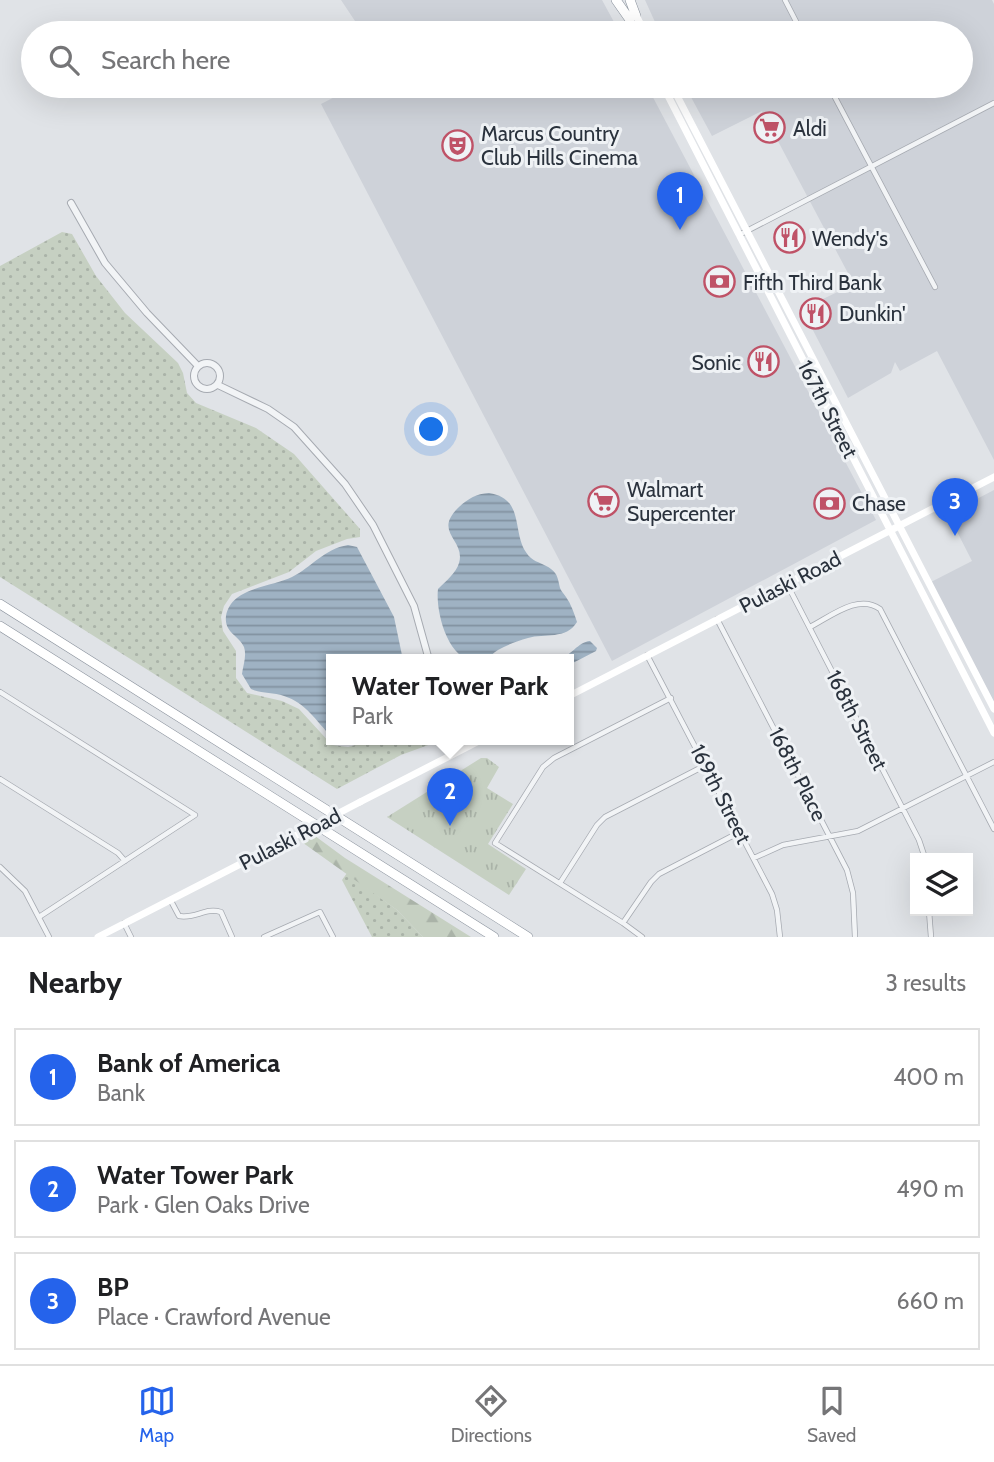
<!DOCTYPE html>
<meta charset="utf-8">
<style>
body{margin:0;font-family:Cabin,sans-serif;background:#f2f2f2;color:#202124}
.controls{position:absolute;right:21px;bottom:21px;display:grid;overflow:hidden;border-radius:0px;box-shadow:0 7px 28px #0002}
.controls button{width:63px;height:63px;display:grid;place-items:center;padding:0;border:0;border-bottom:2px solid #e0e0e0;background:#fff;color:#202124;font:35px sans-serif}
.you{position:absolute;left:432px;top:430px;width:24px;height:24px;margin:-18px;border:5px solid #fff;border-radius:50%;background:#1a73e8;box-shadow:0 0 0 10px #1a73e833}
.badge{display:grid;place-items:center;width:46px;height:46px;border-radius:50%;background:#2563eb;color:#fff;font-size:23px;font-weight:700}
.pin{position:absolute;translate:-50% -58px;filter:drop-shadow(0 2px 4px #0008)}
.pin::after{content:'';position:absolute;top:37px;width:24px;height:21px;background:inherit;clip-path:polygon(0 0,100% 0,50% 100%)}
.popup{position:absolute;left:326px;top:654px;width:248px;height:91px;box-sizing:border-box;display:grid;place-content:center;border-radius:0px;background:#fff;filter:drop-shadow(0 2px 5px #0005);font-size:23px;white-space:nowrap;color:#757577}
.popup b{font-size:26px;color:#202124}
.popup::after{content:'';position:absolute;left:50%;top:100%;margin-left:-14px;border:14px solid transparent;border-top-color:#fff}
.list{margin:0;padding:0;list-style:none}
h2{display:flex;justify-content:space-between;align-items:center;height:91px;margin:0;padding:0 28px;font-size:30px}
h2 small{font-size:23px;font-weight:400;color:#757577}
.list li{display:grid;grid-template-columns:46px 1fr auto;gap:21px;align-items:center;box-sizing:border-box;height:98px;margin:0 14px 14px;padding:0 14px;border:2px solid #e0e0e0;border-radius:0px}
.list b{display:block;font-size:26px;white-space:nowrap}
.list p{margin:0;font-size:23px;white-space:nowrap;color:#757577}
.list em{font-size:23px;font-style:normal;color:#757577}
.icon{flex:none;width:38px;height:38px;fill:none;stroke:currentColor;stroke-width:2;stroke-linecap:round;stroke-linejoin:round}
.map{position:relative;flex:none;width:994px;height:937px;overflow:hidden}
.search{position:absolute;background:#fff;box-shadow:0 7px 28px #0002;left:21px;right:21px;top:21px;height:77px;display:flex;align-items:center;gap:18px;box-sizing:border-box;padding:0 24px;border-radius:38px;color:#757577;font-size:26px}
.sheet{height:427px;background:#fff}
nav{display:flex;justify-content:space-around;align-items:center;box-sizing:border-box;height:98px;border-top:2px solid #e0e0e0;background:#fff;font-size:19px;color:#757577}
nav a{display:grid;justify-items:center;gap:4px}
nav .on{color:#2563eb}
.map>svg:first-child{display:block}
</style>
<div class="map">
<svg width="994" height="937" viewBox="0 0 994 937">
<defs>
<pattern id="grass-dots" width="8" height="8" patternUnits="userSpaceOnUse" patternTransform="scale(1.75)"><rect width="8" height="8" fill="#c6d0c2"/><path d="M2 2h.1M6 6h.1" fill="none" stroke="#aab3a8" stroke-width="1.8" stroke-linecap="round"/></pattern>
<pattern id="forest-firs" width="22" height="20" patternUnits="userSpaceOnUse" patternTransform="scale(1.75)"><rect width="22" height="20" fill="#c6d0c2"/><path d="M5 1l3.5 6h-7zM16 11l3.5 6h-7z" fill="#aab3a8"/></pattern>
<pattern id="park-tufts" width="24" height="20" patternUnits="userSpaceOnUse" patternTransform="scale(1.75)"><rect width="24" height="20" fill="#c6d0c2"/><path d="M3 7l-1-3M5 7V3M7 7l1-3M15 17l-1-3M17 17v-4M19 17l1-3" fill="none" stroke="#aab3a8"/></pattern>
<pattern id="water-rules" width="6" height="5" patternUnits="userSpaceOnUse" patternTransform="scale(1.75)"><rect width="6" height="5" fill="#9fb2c3"/><path d="M0 2.5h6" fill="none" stroke="#8291a0"/></pattern>
</defs>
<rect width="100%" height="100%" fill="#e0e3e7"/>
<path fill="#ced2d9" d="M341,0h261l18,33h-257z
M645,0h347l2,4v456l-57,-109 -37,20 -5,-9 -4,11 -43,25 -46,-89 46,-22 10,5 -96,-181 -50,25 -27,-50h276v-53h-301z
M356,86h291l229,434 -264,141 -291,-557z
M994,490v216l-63,-124 41,-21 -24,-47z"/>
<path fill="url(#grass-dots)" d="M62,232l10,2 24,42 29,37 53,50 5,10 4,20 9,10 60,25 38,26 66,75v8l-13,2 -31,12 -27,21 -57,22 -8,12 -3,11 2,14 13,20v27l11,15 35,8 17,8 33,36 16,2 26,-7h68l-41,15 -64,34 -337,-212v-311z
M347,873l50,37 26,27h-51l-30,-57z"/>
<path fill="url(#forest-firs)" d="M311,833l34,25 126,79h-48l-26,-27 -98,-70z"/>
<path fill="url(#park-tufts)" d="M481,758h6l12,9 -12,21 26,16 -25,40 38,25 -17,26 -122,-78z"/>
<path fill="url(#water-rules)" d="M489,493c39,6 20,45 42,65 6,5 14,6 20,11 7,5 7,11 9,19 1,3 4,6 6,9 5,7 8,16 11,25 -11,18 -32,11 -49,16 -11,3 -21,7 -30,12 -5,3 -9,8 -14,9 -34,12 -49,-47 -46,-70 8,-8 18,-16 21,-26 7,-24 -27,-30 0,-56 10,-9 17,-13 30,-14z
M348,545l9,2 37,70 9,43h-72v76c-15,-15 -25,-33 -47,-40 -11,-4 -23,-2 -33,-7l-9,-15c1,-9 5,-18 2,-27 -5,-12 -20,-14 -18,-31 5,-29 46,-29 66,-39 20,-10 32,-28 56,-32z
M590,641l7,7 -1,3 -27,14v-5h-11c13,-4 20,-18 32,-19z"/>
<g fill="none" stroke-linecap="round" stroke-linejoin="round">
<defs>
<path id="minor" d="M785,0l17,33
M829,86l106,201
M739,235l255,-132
M787,584l132,256 6,18
M717,619l130,251 6,23 2,44
M810,627c20,-10 48,-34 70,-18l114,220
M647,655l125,239 5,16 3,27
M0,692l195,123 -156,102
M0,779l118,74 7,8
M754,858l29,-13 75,-14 136,-69
M0,867l25,24 24,46
M560,883l37,-58 8,-8 101,-52
M171,901l8,15c17,3 26,-9 42,-4l11,25
M929,911l2,26
M124,923l7,14
M623,923l28,-41 8,-8 81,-42
M264,937l56,-25 13,25
M642,937l-19,-14 -128,-80 48,-76 11,-9 117,-60"/>
<path id="tertiary" d="M71,203l34,60 42,50 51,53
M194 376a13 13 0 1 1 26 0a13 13 0 1 1-26 0Z
M218,385l50,24 26,18 51,57 28,41 41,81 15,54"/>
<path id="motorway" d="M616,0l14,20
M630,0l6,16
M0,604l528,333
M0,626l494,311"/>
</defs>
<use href="#minor" stroke="#a6aab1" stroke-width="6"/>
<use href="#tertiary" stroke="#a6aab1" stroke-width="8"/>
<use href="#motorway" stroke="#89919c" stroke-width="10"/>
<use href="#minor" stroke="#f2f4f6" stroke-width="4.5"/>
<use href="#tertiary" stroke="#f2f4f6" stroke-width="6"/>
<path stroke="#fff" stroke-width="7" d="M635,13l10,20
M628,16l9,17
M663,86l331,647
M672,86l322,623
M569,696l425,-219
M360,802l121,-62
M98,937l193,-99"/>
<use href="#motorway" stroke="#fff" stroke-width="9"/>
<path stroke="#fff" stroke-width="7" d="M291,838l69,-36"/>
</g>
<defs>
<symbol id="supermarket-ring" viewBox="-11 -11 22 22"><circle r="9.5" fill="#eff2f5" stroke="#bf5267" stroke-width="1.5"/><path d="M-6-5.5h2.5l.6 2H6L4.5 2H-2.5L-4.4-4H-6ZM-1.5 3.2a1.3 1.3 0 1 0 .1 0ZM3 3.2a1.3 1.3 0 1 0 .1 0Z" fill="#bf5267"/></symbol>
<symbol id="theatre-ring" viewBox="-11 -11 22 22"><circle r="9.5" fill="#eff2f5" stroke="#bf5267" stroke-width="1.5"/><path d="M-5-5.5Q0-4 5-5.5V0Q5 5 0 6Q-5 5-5 0ZM-3.3-2.5H-1v1.5H-3.3ZM1-2.5H3.3v1.5H1ZM-2.8 1Q0 5.5 2.8 1Z" fill="#bf5267"/></symbol>
<symbol id="restaurant-ring" viewBox="-11 -11 22 22"><circle r="9.5" fill="#eff2f5" stroke="#bf5267" stroke-width="1.5"/><path d="M-5-6h1v4h1v-4h1v4h1v-4h1v5L-1.5 .5V6h-2V.5L-5-1ZM5-6V6H3V1.5H1.5Q1.5-4 5-6Z" fill="#bf5267"/></symbol>
<symbol id="bank-ring" viewBox="-11 -11 22 22"><circle r="9.5" fill="#eff2f5" stroke="#bf5267" stroke-width="1.5"/><path d="M-6-4H6V4H-6ZM0-2.3a2.3 2.3 0 1 0 0 4.6a2.3 2.3 0 1 0 0-4.6Z" fill="#bf5267"/></symbol>
</defs>
<g fill-rule="evenodd">
<use href="#supermarket-ring" x="752" y="110" width="35" height="35"/>
<use href="#theatre-ring" x="440" y="128" width="35" height="35"/>
<use href="#restaurant-ring" x="772" y="220" width="35" height="35"/>
<use href="#bank-ring" x="702" y="264" width="35" height="35"/>
<use href="#restaurant-ring" x="798" y="296" width="35" height="35"/>
<use href="#restaurant-ring" x="746" y="344" width="35" height="35"/>
<use href="#supermarket-ring" x="586" y="484" width="35" height="35"/>
<use href="#bank-ring" x="812" y="486" width="35" height="35"/>
</g>
<g text-anchor="middle" dominant-baseline="central" stroke-width="6" stroke-linejoin="round" paint-order="stroke">
<g font-size="21" fill="#2a323d" stroke="#eff2f5" text-anchor="start">
<text x="793" y="128">Aldi</text>
<text x="481" y="133">Marcus Country<tspan x="481" dy="24">Club Hills Cinema</tspan></text>
<text x="812" y="238">Wendy's</text>
<text x="743" y="282">Fifth Third Bank</text>
<text x="839" y="313">Dunkin'</text>
<text x="741" y="362" text-anchor="end">Sonic</text>
<text x="627" y="489">Walmart<tspan x="627" dy="24">Supercenter</tspan></text>
<text x="852" y="503">Chase</text>
</g>
<g font-size="21" fill="#2a323d" stroke="#eff2f5">
<text transform="translate(828 409) rotate(63)">167th Street</text>
<text transform="translate(790 582) rotate(-27)">Pulaski Road</text>
<text transform="translate(857 720) rotate(63)">168th Street</text>
<text transform="translate(798 774) rotate(63)">168th Place</text>
<text transform="translate(721 794) rotate(63)">169th Street</text>
<text transform="translate(290 839) rotate(-27)">Pulaski Road</text>
</g>
</g>
</svg>
<div class="controls">
<button><svg class="icon" aria-label="layers" viewBox="0 0 24 24"><path d="M12 4l9 5-9 5-9-5zM3 14l9 5 9-5"/></svg></button>
</div>
<div class="you"></div>
<div class="pin badge" style="left:680px;top:230px">1</div>
<div class="pin badge" style="left:450px;top:826px">2</div>
<div class="popup"><b>Water Tower Park</b>Park</div>
<div class="pin badge" style="left:955px;top:536px">3</div>
<div class="search"><svg class="icon" aria-label="search" viewBox="0 0 24 24"><circle cx="10" cy="10" r="6"/><path d="M15 15l6 6"/></svg>Search here</div>
</div>
<section class="sheet">
<h2>Nearby<small>3 results</small></h2>
<ul class="list">
<li><span class="badge">1</span><div><b>Bank of America</b><p>Bank</p></div><em>400 m</em></li>
<li><span class="badge">2</span><div><b>Water Tower Park</b><p>Park · Glen Oaks Drive</p></div><em>490 m</em></li>
<li><span class="badge">3</span><div><b>BP</b><p>Place · Crawford Avenue</p></div><em>660 m</em></li>
</ul>
</section>
<nav>
<a class="on"><svg class="icon" aria-label="map" viewBox="0 0 24 24"><path d="M3 6l6-2 6 2 6-2v14l-6 2-6-2-6 2zM9 4v14M15 6v14"/></svg>Map</a>
<a><svg class="icon" aria-label="directions" viewBox="0 0 24 24"><path d="M12 3l9 9-9 9-9-9zM9 14v-3h6M13 9l2 2-2 2"/></svg>Directions</a>
<a><svg class="icon" aria-label="saved" viewBox="0 0 24 24"><path d="M7 4h10v16l-5-4-5 4z"/></svg>Saved</a>
</nav>
